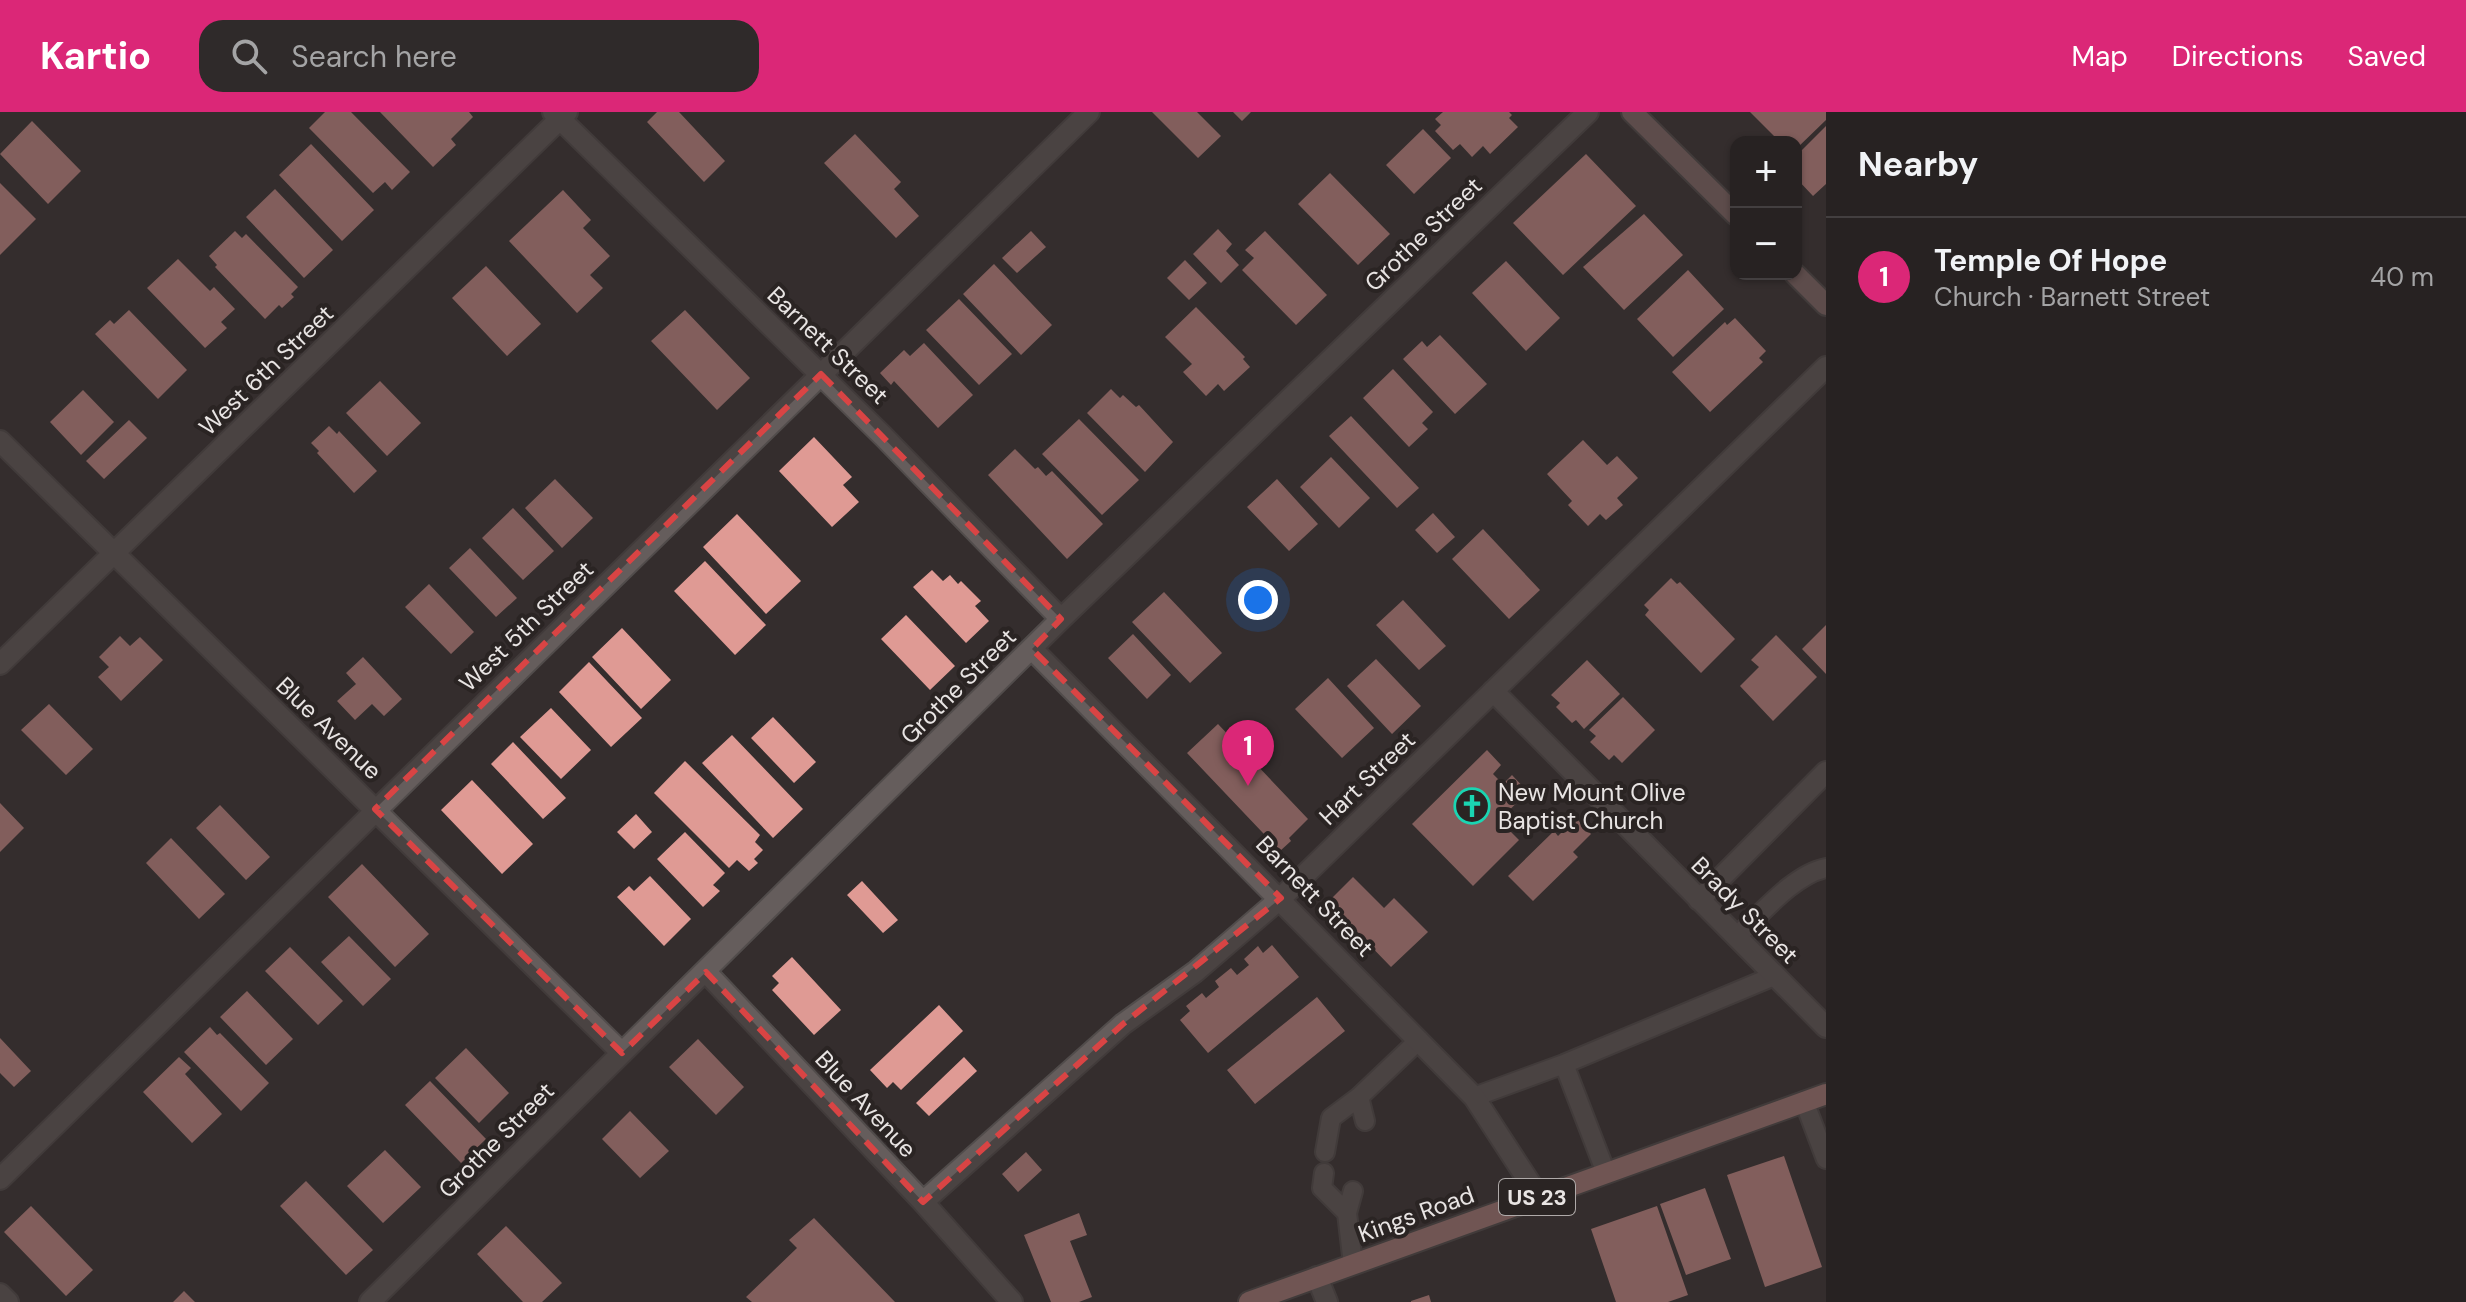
<!DOCTYPE html>
<meta charset="utf-8">
<style>
body{margin:0;font-family:"DM Sans",sans-serif;background:#2f2a2a;color:#f1f3f6}
.controls{position:absolute;right:24px;top:24px;display:grid;overflow:hidden;border-radius:16px;box-shadow:0 2px 6px #0004}
.controls button{width:72px;height:72px;display:grid;place-items:center;padding:0;border:0;border-bottom:2px solid #433f40;background:#272222;color:#f1f3f6;font:40px sans-serif}
.you{position:absolute;left:1258px;top:488px;width:28px;height:28px;margin:-20px;border:6px solid #fff;border-radius:50%;background:#1a73e8;box-shadow:0 0 0 12px #1a73e833}
.badge{display:grid;place-items:center;width:52px;height:52px;border-radius:50%;background:#db2777;color:#fff;font-size:26px;font-weight:700}
.pin{position:absolute;translate:-50% -66px;filter:drop-shadow(0 2px 4px #0008)}
.pin::after{content:'';position:absolute;top:42px;width:28px;height:24px;background:inherit;clip-path:polygon(0 0,100% 0,50% 100%)}
.list{margin:0;padding:0;list-style:none}
h2{display:flex;justify-content:space-between;align-items:center;height:104px;margin:0;padding:0 32px;font-size:34px}
h2 small{font-size:26px;font-weight:400;color:#a4a4a5}
.list li{display:grid;grid-template-columns:52px 1fr auto;gap:24px;align-items:center;box-sizing:border-box;height:120px;padding:0 32px;border-top:2px solid #433f40}
.list b{display:block;font-size:30px;white-space:nowrap}
.list p{margin:0;font-size:26px;white-space:nowrap;color:#a4a4a5}
.list em{font-size:26px;font-style:normal;color:#a4a4a5}
.icon{flex:none;width:44px;height:44px;fill:none;stroke:currentColor;stroke-width:2;stroke-linecap:round;stroke-linejoin:round}
.map{position:relative;flex:none;width:1826px;height:1190px;overflow:hidden}
header{display:flex;align-items:center;gap:48px;box-sizing:border-box;height:112px;padding:0 40px;background:#db2777;color:#fff}
header strong{font-size:38px}
nav{display:flex;gap:44px;margin-inline-start:auto;font-size:28px}
.search{width:560px;height:72px;background:#2f2a2a;display:flex;align-items:center;gap:20px;box-sizing:border-box;padding:0 28px;border-radius:24px;color:#a4a4a5;font-size:30px}
main{display:flex}
aside{flex:1;background:#272222}
.map>svg:first-child{display:block}
</style>
<header>
<strong>Kartio</strong>
<div class="search"><svg class="icon" aria-label="search" viewBox="0 0 24 24"><circle cx="10" cy="10" r="6"/><path d="M15 15l6 6"/></svg>Search here</div>
<nav><a>Map</a><a>Directions</a><a>Saved</a></nav>
</header>
<main>
<div class="map">
<svg width="1826" height="1190" viewBox="0 0 1826 1190">
<rect width="100%" height="100%" fill="#342d2d"/>
<path fill="#df9a94" d="M325,0h26l59,60 -18,18 -7,-8 -12,11 -64,-65z
M380,0h89l4,5 -22,22 5,6 -23,22z
M657,0h22l46,49 -21,21 -57,-60z
M1152,0h45l24,24 -23,22z
M1233,0h18l-9,9z
M1443,0h66l3,3 -3,3 9,9 -28,27 -7,-8 -11,11 -12,-13 -7,6 -18,-19 6,-6 -6,-6z
M1750,0h76v8l-30,29v-7h-16z
M32,9l49,50 -33,33 -48,-50z
M1826,14v58l-13,12 -17,-18v-22z
M1423,17l28,29 -37,36 -28,-29z
M855,22l46,48 -7,7 25,27 -23,22 -72,-75z
M311,32l63,66 -32,31 -63,-66z
M1586,42l50,52 -73,69 -50,-52z
M1330,61l60,61 -32,31 -60,-61z
M0,71l36,36 -36,36z
M275,77l58,61 -29,28 -58,-61z
M563,78l28,30 -8,8 27,28 -20,19 13,13 -26,25 -68,-72z
M1644,102l39,41 -59,55 -41,-43z
M1218,117l14,15 -6,7 13,14 -18,18 -28,-29z
M235,119l7,7 4,-4 52,53 -7,7 3,3 -12,11 -3,-3 -14,14 -50,-52 2,-2 -8,-9z
M1031,119l15,16 -29,26 -15,-15z
M1265,119l62,64 -31,30 -54,-55 12,-12 -9,-8z
M178,147l32,32 4,-4 21,22 -14,13 6,6 -22,20 -58,-60z
M1185,148l22,23 -18,17 -22,-22z
M1506,149l54,57 -34,33 -54,-58z
M994,152l58,61 -31,30 -58,-61z
M486,154l55,58 -34,32 -55,-58z
M1688,158l36,39 -51,48 -36,-38z
M959,187l53,55 -33,31 -53,-55z
M1196,195l49,50 -2,2 7,8 -26,24 -6,-7 -12,12 -23,-24 9,-8 -27,-27z
M129,198l58,60 -29,29 -63,-65 15,-14 4,4z
M685,198l65,68 -33,32 -66,-69z
M1735,206l31,33 -7,7 4,4 -53,50 -38,-40 53,-50 2,3z
M1440,223l47,49 -32,30 -52,-55 19,-18 5,6z
M924,231l49,52 -35,33 -44,-47 -3,4 -11,-12 24,-23 6,6z
M1393,257l40,43 -11,11 6,6 -19,18 -46,-49z
M380,269l41,42 -34,33 -41,-43z
M1111,277l9,9 3,-3 13,12 3,-2 34,37 -28,30 -58,-59z
M83,278l31,32 -33,33 -31,-33z
M1351,304l68,72 -22,20 -68,-72z
M1079,307l60,61 -37,35 -60,-61z
M129,308l18,18 -43,41 -18,-18z
M329,314l8,8 2,-3 38,40 -23,22 -37,-40 2,-2 -8,-8z
M814,325l38,40 -9,8 16,17 -27,25 -53,-56z
M1583,328l24,25 10,-9 21,22 -21,20 6,7 -17,15 -6,-6 -12,12 -20,-21 4,-4 -25,-27z
M1015,337l20,20 3,-2 8,9 6,-5 51,53 -36,35 -79,-84z
M1331,345l39,41 -31,30 -39,-41z
M555,367l38,39 -31,30 -37,-40z
M1277,367l41,45 -29,27 -42,-44z
M513,396l41,43 -31,29 -41,-42z
M1433,401l22,24 -18,16 -22,-23z
M737,402l64,67 -35,33 -63,-67z
M1483,417l57,61 -31,29 -57,-60z
M470,436l47,50 -21,19 -47,-49z
M705,449l61,64 -31,30 -61,-64z
M932,458l11,11 7,-6 8,9 3,-3 20,20 -6,5 14,15 -23,22 -53,-56z
M1671,466l6,6 3,-2 55,57 -34,34 -56,-58 4,-5 -5,-5z
M429,472l45,48 -23,22 -46,-47z
M1164,480l58,61 -32,30 -58,-61z
M1403,488l43,46 -27,24 -43,-45z
M906,503l49,51 -25,24 -49,-51z
M1826,513v49l-24,-25z
M622,516l49,52 -30,29 -49,-52z
M1133,522l38,41 -24,24 -39,-41z
M1776,523l41,42 -44,44 -33,-35 19,-19 -8,-7z
M120,524l10,10 10,-9 23,23 -42,41 -23,-24 11,-10 -10,-10z
M363,545l39,42 -18,17 -12,-12 -17,16 -18,-19 19,-17 -10,-11z
M1376,547l45,47 -29,28 -45,-48z
M1587,548l33,34 -36,35 -8,-9 -4,3 -16,-16 4,-4 -9,-8z
M589,550l53,56 -31,29 -52,-55z
M1328,566l46,50 -32,30 -47,-49z
M1623,585l32,33 -33,33 -8,-8 -5,5 -19,-18 6,-6 -7,-6z
M49,592l44,45 -27,26 -45,-45z
M551,596l40,42 -30,29 -41,-42z
M773,605l43,45 -22,21 -43,-45z
M1218,612l90,95 -19,19 2,3 -11,10 -93,-98z
M732,623l71,74 -30,29 -71,-75z
M513,630l53,56 -23,21 -52,-55z
M1487,638l14,15 -8,9 10,10 9,-9 16,17 -29,28 20,20 -46,46 -61,-62z
M685,649l75,74 -5,7 8,8 -9,9 4,4 -9,8 -12,-11 -8,8 -75,-75z
M472,668l61,64 -31,30 -61,-64z
M0,691l24,25 -24,24z
M220,693l50,52 -24,23 -50,-52z
M636,702l16,18 -18,17 -17,-17z
M1576,706l15,16 -18,18 5,5 -45,44 -25,-25 46,-45 4,5z
M685,720l40,41 -12,12 7,6 -17,16 -46,-48z
M171,726l54,56 -26,25 -53,-56z
M362,752l67,70 -34,33 -67,-70z
M650,764l41,43 -27,27 -47,-49 12,-11 5,5z
M1353,765l31,31 10,-10 34,34 -37,35 -63,-65z
M862,769l36,39 -15,13 -36,-38z
M349,824l42,43 -28,27 -42,-44z
M1272,833l27,32 -91,76 -28,-33 10,-9 -4,-5 16,-13 4,5 13,-11 -4,-6 16,-13 6,7 12,-10 -5,-6 14,-13 5,7z
M290,835l53,54 -25,24 -53,-54z
M792,845l49,53 -27,25 -42,-45 7,-7 -7,-7z
M247,879l46,48 -27,26 -46,-48z
M1317,885l28,34 -90,73 -28,-34z
M939,893l24,26 -62,59 -8,-8 -6,6 -17,-18z
M210,915l7,8 3,-2 49,50 -28,28 -57,-59z
M0,926l31,33 -17,16 -14,-14z
M698,927l46,48 -28,28 -47,-48z
M466,936l43,45 -30,30 -44,-45z
M179,945l12,11 -6,6 37,40 -30,29 -49,-51z
M964,945l13,14 -48,45 -13,-13z
M430,969l56,58 -25,24 -56,-58z
M630,999l39,40 -29,27 -38,-39z
M385,1038l36,37 -38,36 -36,-37z
M1026,1040l16,18 -24,22 -16,-18z
M1784,1044l38,111 -57,20 -38,-112z
M306,1069l67,69 -27,25 -66,-69z
M1705,1076l26,71 -45,16 -26,-71z
M31,1094l62,64 -27,26 -62,-64z
M1657,1094l31,89 -20,7h-52l-25,-73z
M1079,1101l8,22 -17,6 22,56 -13,5h-28l-27,-67z
M814,1106l81,84h-143l-6,-5 51,-49 -8,-8z
M506,1114l56,57 -20,19h-19l-46,-48z
M184,1179l11,11h-22z
M1429,1183l2,7h-20v-1z"/>
<g fill="none" stroke-linecap="round" stroke-linejoin="round">
<defs>
<path id="lane" d="M1736,825c24,-22 58,-63 90,-69
M1564,952l42,109
M1359,985l6,24
M1474,985l90,-33 210,-88
M1804,989l22,58
M1325,1040l6,-34 28,-21 60,-57
M1324,1061l-2,15 25,25
M1353,1079l-6,22 6,51"/>
<path id="street" d="M553,0l330,324 178,183
M0,329l622,612
M1032,537l442,448 65,100
M0,552l567,-552
M1493,579l333,336
M1699,788l127,-128
M706,860l217,230 89,100
M0,1067l1089,-1067
M923,1090l200,-178 72,-52 86,-74 545,-531
M1317,1165l10,25
M0,1182l8,8
M370,1190l691,-683 527,-507"/>
<path id="secondary" d="M1632,0l104,103
M1795,162l31,31"/>
<path id="primary" d="M1249,1190l577,-208"/>
</defs>
<use href="#lane" stroke="#514c4b" stroke-width="22"/>
<use href="#street" stroke="#514c4b" stroke-width="24"/>
<use href="#secondary" stroke="#514c4b" stroke-width="24"/>
<use href="#primary" stroke="#514c4b" stroke-width="24"/>
<use href="#lane" stroke="#655d5c" stroke-width="18"/>
<use href="#street" stroke="#655d5c" stroke-width="20"/>
<use href="#secondary" stroke="#8e716f" stroke-width="20"/>
<use href="#primary" stroke="#b88681" stroke-width="20"/>
</g>
<path d="M0 0H1826V1190H0ZM821,262l240,245 -29,30 249,249 -158,126 -200,178 -217,-230 -84,81 -247,-244z" fill="#342d2d" fill-opacity=".55" fill-rule="evenodd"/>
<path fill="none" stroke="#d94444" stroke-width="6" stroke-dasharray="16 10" stroke-linejoin="round" d="M821,262l240,245 -29,30 249,249 -158,126 -200,178 -217,-230 -84,81 -247,-244z"/>
<defs>
<symbol id="church-ring" viewBox="-11 -11 22 22"><circle r="9.5" fill="#2a2423" stroke="#1ad5b2" stroke-width="1.5"/><path d="M-1.2-6h2.4v3.5h3.3v2.4h-3.3V6h-2.4V-.1h-3.3v-2.4h3.3Z" fill="#1ad5b2"/></symbol>
</defs>
<g fill-rule="evenodd">
<use href="#church-ring" x="1452" y="674" width="40" height="40"/>
</g>
<g text-anchor="middle" dominant-baseline="central" stroke-width="8" stroke-linejoin="round" paint-order="stroke">
<rect fill="#2a2423" stroke="#afaaa9" stroke-width="2" x="1499" y="1067" width="76" height="36" rx="6"/>
<g font-size="22" font-weight="bold" fill="#e8e4e3">
<text x="1537" y="1085">US 23</text>
</g>
<g font-size="24" fill="#e8e4e3" stroke="#2a2423">
<text transform="translate(1423 122) rotate(-44)">Grothe Street</text>
<text transform="translate(828 233) rotate(44)">Barnett Street</text>
<text transform="translate(266 258) rotate(-44)">West 6th Street</text>
<text transform="translate(526 514) rotate(-44)">West 5th Street</text>
<text transform="translate(958 574) rotate(-45)">Grothe Street</text>
<text transform="translate(329 616) rotate(44)">Blue Avenue</text>
<text transform="translate(1367 666) rotate(-44)">Hart Street</text>
<text transform="translate(1315 784) rotate(46)">Barnett Street</text>
<text transform="translate(1745 798) rotate(45)">Brady Street</text>
<text transform="translate(866 992) rotate(47)">Blue Avenue</text>
<text transform="translate(496 1028) rotate(-45)">Grothe Street</text>
<text transform="translate(1416 1102) rotate(-20)">Kings Road</text>
</g>
<g font-size="24" fill="#e8e4e3" stroke="#2a2423" text-anchor="start">
<text x="1498" y="680">New Mount Olive<tspan x="1498" dy="28">Baptist Church</tspan></text>
</g>
</g>
</svg>
<div class="controls">
<button>+</button>
<button>−</button>
</div>
<div class="you"></div>
<div class="pin badge" style="left:1248px;top:674px">1</div>
</div>
<aside>
<h2>Nearby<small></small></h2>
<ul class="list">
<li><span class="badge">1</span><div><b>Temple Of Hope</b><p>Church · Barnett Street</p></div><em>40 m</em></li>
</ul>
</aside>
</main>
